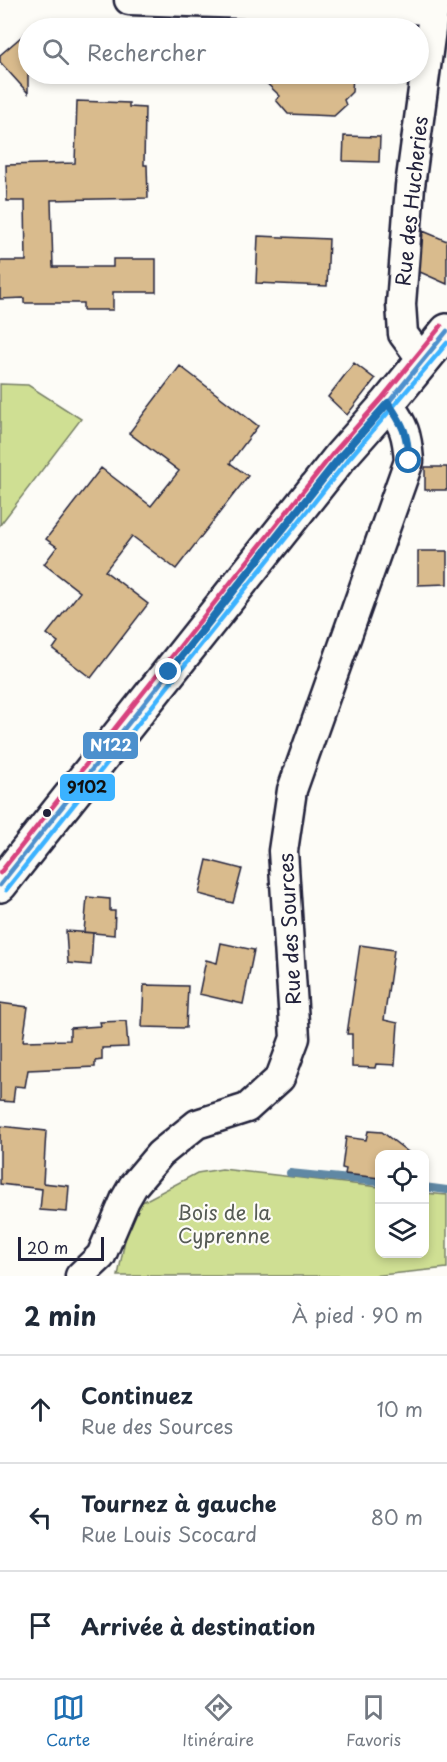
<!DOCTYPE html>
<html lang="fr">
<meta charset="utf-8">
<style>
body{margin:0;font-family:"Playpen Sans",sans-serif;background:#f2f2f3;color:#1f2937}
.controls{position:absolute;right:18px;bottom:18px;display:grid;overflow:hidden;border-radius:12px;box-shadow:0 3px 9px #0003}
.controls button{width:54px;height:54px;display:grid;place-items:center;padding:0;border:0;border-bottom:2px solid #e0e1e3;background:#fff;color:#1f2937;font:30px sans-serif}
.scale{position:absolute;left:18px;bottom:15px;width:86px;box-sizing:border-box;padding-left:6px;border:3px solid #22223b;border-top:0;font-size:16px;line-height:21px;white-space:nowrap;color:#22223b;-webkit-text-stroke:4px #fdfcf7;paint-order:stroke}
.stop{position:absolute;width:18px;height:18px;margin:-14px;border:4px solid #1f6fb2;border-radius:50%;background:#fff}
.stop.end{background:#1f6fb2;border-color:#fff;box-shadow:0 2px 6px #0008}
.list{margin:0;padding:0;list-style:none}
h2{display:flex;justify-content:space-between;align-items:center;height:78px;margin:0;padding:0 24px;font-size:26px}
h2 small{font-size:20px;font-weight:400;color:#747a83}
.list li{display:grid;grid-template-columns:39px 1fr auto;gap:18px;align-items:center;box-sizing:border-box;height:108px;padding:0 24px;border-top:2px solid #e0e1e3}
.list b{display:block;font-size:22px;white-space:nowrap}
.list p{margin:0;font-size:20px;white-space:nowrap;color:#747a83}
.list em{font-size:20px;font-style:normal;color:#747a83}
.icon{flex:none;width:33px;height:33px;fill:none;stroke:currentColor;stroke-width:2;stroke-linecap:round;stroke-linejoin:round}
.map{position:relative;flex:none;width:447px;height:1276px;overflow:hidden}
.search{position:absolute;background:#fff;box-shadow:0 3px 9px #0003;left:18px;right:18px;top:18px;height:66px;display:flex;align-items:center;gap:15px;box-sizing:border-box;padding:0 21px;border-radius:33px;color:#747a83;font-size:22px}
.sheet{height:402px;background:#fff}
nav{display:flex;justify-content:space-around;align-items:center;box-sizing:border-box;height:84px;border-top:2px solid #e0e1e3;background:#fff;font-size:16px;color:#747a83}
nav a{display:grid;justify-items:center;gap:3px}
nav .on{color:#1f6fb2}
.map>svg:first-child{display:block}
</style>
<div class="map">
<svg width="447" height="1276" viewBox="0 0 447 1276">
<rect width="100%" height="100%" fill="#fdfcf7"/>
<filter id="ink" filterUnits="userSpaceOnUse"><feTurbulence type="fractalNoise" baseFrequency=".0167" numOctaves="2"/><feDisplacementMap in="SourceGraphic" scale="12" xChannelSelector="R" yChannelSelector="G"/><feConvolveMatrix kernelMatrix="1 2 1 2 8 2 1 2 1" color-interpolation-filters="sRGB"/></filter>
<g filter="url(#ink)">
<path fill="#cfdf93" stroke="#788067" stroke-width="1.5" d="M0,384l28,1 53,34 -81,106z
M222,1169l157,18 1,67h44l1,-61 22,2v73l-75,8h-254l13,-68 66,-35z"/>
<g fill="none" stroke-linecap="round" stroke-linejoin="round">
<path stroke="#6088a4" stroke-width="8" d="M290,1173l90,9
M424,1187l23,3"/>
</g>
<path fill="#d9bb8d" stroke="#22223b" stroke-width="1.5" d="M28,31v62l-28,-31v-7z
M257,74h96l-1,18 -8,8 2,5 -12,11 -46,-2 -12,-14 4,-4z
M77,101l52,2v4l16,1 -1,57h3l1,33 -97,2 2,67h60v-8h43v33h-43v18h-30v-7h-59v-5l-24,1v-38h26l-1,-60h-18l-1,-36 69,-2z
M344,136l36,1 -1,25 -36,-1z
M423,231l24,10v43l-27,-12z
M258,236l71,3 -2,47 -71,-3z
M354,363l21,16 -28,36 -19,-18z
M180,366l78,60 -28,37 18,13 -72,93 -44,-33 -27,35 43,33 -57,74 -38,-29 5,-7 -11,-8 33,-42 -36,-28 13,-17 -11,-8 55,-71 50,38 28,-35 -50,-38z
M425,467h22v23h-22z
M418,551h29v33l-29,1z
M207,860l35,9 -9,34 -34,-9z
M87,897l23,2v12h5l-1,24 -30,-3z
M66,931l27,2 -2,32 -23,-2z
M221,943l33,7 -11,54 -44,-10 7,-34 11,3z
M360,945l34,5 -10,70 14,3 -3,42 -19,-1 -1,4 -23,-1v-33h-5z
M144,985l44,1 -2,42 -44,-1z
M0,1003l28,4 -5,34 47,-1v-12l31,-2 -1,-4 26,-1 2,26 -26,1v12l-7,1v6l-67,3 -3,17 -10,-1 -2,16 -13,-1z
M0,1126l46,5 -3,52 26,3 -2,26 -27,-2 2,-21 -42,-5z
M368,1131l14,1 30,23h-32v23l-35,-4 1,-5 -4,-1 4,-31 20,3z"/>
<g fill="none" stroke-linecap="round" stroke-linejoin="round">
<defs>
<path id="street" d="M129,0l305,10
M423,361l-20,-27 -2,-30 9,-118 25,-186
M80,1276l21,-20 24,-56 8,-14 27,-32 37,-30 50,-16 33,-30 15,-40 -12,-187 9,-61 117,-329c-2,-28 -5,-35 -21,-58"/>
<path id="secondary" d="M0,885l341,-429 47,-53 59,-72"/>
</defs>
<use href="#street" stroke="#22223b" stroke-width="33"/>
<use href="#secondary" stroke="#22223b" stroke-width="38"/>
<use href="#street" stroke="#fdfcf7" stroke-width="28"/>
<use href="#secondary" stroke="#fdfcf7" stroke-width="33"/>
<defs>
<path id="bus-1" d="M0,885l341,-429 47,-53 59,-72"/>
<path id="bus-2" d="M6,890l341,-429 100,-118"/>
<path id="bus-3" d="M0,873l335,-422 47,-53 59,-72"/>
</defs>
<use href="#bus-1" stroke="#fdfcf7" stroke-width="9"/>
<use href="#bus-2" stroke="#fdfcf7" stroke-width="9"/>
<use href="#bus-3" stroke="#fdfcf7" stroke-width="9"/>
<use href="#bus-1" stroke="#4d90cd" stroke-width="4.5"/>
<use href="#bus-2" stroke="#3bb2ff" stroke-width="4.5"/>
<use href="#bus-3" stroke="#d7437e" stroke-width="4.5"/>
</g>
</g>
<g fill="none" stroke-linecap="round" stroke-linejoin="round" filter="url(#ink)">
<path stroke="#1f6fb2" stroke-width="8" d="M169,672l172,-216 47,-53c16,23 19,30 21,58"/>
</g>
<circle fill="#22223b" stroke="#fdfcf7" stroke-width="2" cx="47" cy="813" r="5"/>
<g text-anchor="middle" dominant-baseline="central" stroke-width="4.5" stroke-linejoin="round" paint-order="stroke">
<g font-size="20" fill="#22223b" stroke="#fdfcf7">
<text transform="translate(411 201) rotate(-84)">Rue des Hucheries</text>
<text transform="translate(289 929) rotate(-93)">Rue des Sources</text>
</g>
<g font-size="20" fill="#565b55" stroke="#fdfcf7">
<text x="224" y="1212">Bois de la<tspan x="224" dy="23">Cyprenne</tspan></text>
</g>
</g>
<g stroke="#fdfcf7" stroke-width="2">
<rect x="82" y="731" width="57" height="29" rx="6" fill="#4d90cd"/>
<rect x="59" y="773" width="57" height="29" rx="6" fill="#3bb2ff"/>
</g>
<g font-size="16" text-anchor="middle" font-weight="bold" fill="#fff">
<text x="111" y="751">N122</text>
</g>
<g font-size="16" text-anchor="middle" font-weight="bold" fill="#111">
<text x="87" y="793">9102</text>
</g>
</svg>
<div class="controls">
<button><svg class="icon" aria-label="locate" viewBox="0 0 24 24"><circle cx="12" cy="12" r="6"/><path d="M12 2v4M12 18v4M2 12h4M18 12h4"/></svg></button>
<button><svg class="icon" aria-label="layers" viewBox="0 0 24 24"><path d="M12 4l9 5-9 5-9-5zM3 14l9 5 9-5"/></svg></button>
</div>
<div class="scale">20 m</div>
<div class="stop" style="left:409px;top:461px"></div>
<div class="stop end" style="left:169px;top:672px"></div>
<div class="search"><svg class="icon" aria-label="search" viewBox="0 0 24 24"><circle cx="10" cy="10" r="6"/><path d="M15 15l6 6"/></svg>Rechercher</div>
</div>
<section class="sheet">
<h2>2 min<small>À pied · 90 m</small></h2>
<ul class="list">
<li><svg class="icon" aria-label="ahead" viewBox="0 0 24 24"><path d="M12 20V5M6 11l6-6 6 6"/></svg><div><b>Continuez</b><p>Rue des Sources</p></div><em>10 m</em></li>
<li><svg class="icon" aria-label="left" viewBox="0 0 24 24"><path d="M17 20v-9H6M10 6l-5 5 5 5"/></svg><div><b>Tournez à gauche</b><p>Rue Louis Scocard</p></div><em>80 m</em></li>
<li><svg class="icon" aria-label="arrive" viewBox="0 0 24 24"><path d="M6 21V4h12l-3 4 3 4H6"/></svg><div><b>Arrivée à destination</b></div></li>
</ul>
</section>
<nav>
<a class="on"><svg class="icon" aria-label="map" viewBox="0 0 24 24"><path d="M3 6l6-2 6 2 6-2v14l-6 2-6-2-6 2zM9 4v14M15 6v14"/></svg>Carte</a>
<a><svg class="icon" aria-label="directions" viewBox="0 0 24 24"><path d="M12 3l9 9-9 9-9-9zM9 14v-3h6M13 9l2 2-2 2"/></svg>Itinéraire</a>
<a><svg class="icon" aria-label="saved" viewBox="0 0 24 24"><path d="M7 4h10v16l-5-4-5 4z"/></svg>Favoris</a>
</nav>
